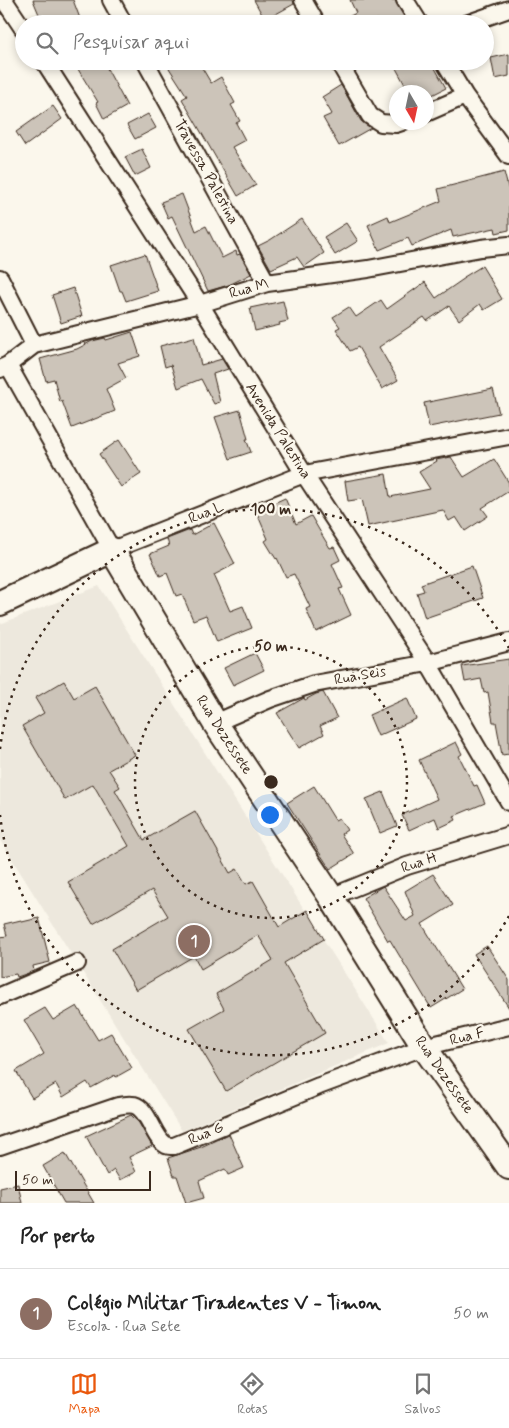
<!DOCTYPE html>
<html lang="pt">
<meta charset="utf-8">
<style>
body{margin:0;font-family:Mynerve,sans-serif;background:#f2f2f2;color:#222}
.compass{position:absolute;left:389px;top:85px;width:45px;height:45px;border-radius:50%;background:#fff;box-shadow:0 2px 8px #0003;rotate:171deg}
.scale{position:absolute;left:15px;bottom:12px;width:136px;box-sizing:border-box;padding-left:5px;border:2px solid #3b2a1e;border-top:0;font-size:14px;line-height:18px;white-space:nowrap;color:#3b2a1e;-webkit-text-stroke:4px #fbf7ec;paint-order:stroke}
.you{position:absolute;left:269px;top:814px;width:18px;height:18px;margin:-12px;border:4px solid #fff;border-radius:50%;background:#1a73e8;box-shadow:0 0 0 8px #1a73e833}
.badge{display:grid;place-items:center;width:32px;height:32px;border-radius:50%;background:#ea580c;color:#fff;font-size:16px;font-weight:700}
.pin{position:absolute;translate:-50% -50%;border:2px solid #fff;box-shadow:0 1px 5px #0006}
.list{margin:0;padding:0;list-style:none}
h2{display:flex;justify-content:space-between;align-items:center;height:65px;margin:0;padding:0 20px;font-size:21px}
h2 small{font-size:16px;font-weight:400;color:#767676}
.list li{display:grid;grid-template-columns:32px 1fr auto;gap:15px;align-items:center;box-sizing:border-box;height:90px;padding:0 20px;border-top:1px solid #e0e0e0}
.list b{display:block;font-size:19px;white-space:nowrap}
.list p{margin:0;font-size:16px;white-space:nowrap;color:#767676}
.list em{font-size:16px;font-style:normal;color:#767676}
.icon{flex:none;width:28px;height:28px;fill:none;stroke:currentColor;stroke-width:2;stroke-linecap:round;stroke-linejoin:round}
.map{position:relative;flex:none;width:509px;height:1203px;overflow:hidden}
.search{position:absolute;background:#fff;box-shadow:0 2px 8px #0003;left:15px;right:15px;top:15px;height:55px;display:flex;align-items:center;gap:12px;box-sizing:border-box;padding:0 18px;border-radius:28px;color:#767676;font-size:19px}
.sheet{height:155px;background:#fff}
nav{display:flex;justify-content:space-around;align-items:center;box-sizing:border-box;height:70px;border-top:1px solid #e0e0e0;background:#fff;font-size:14px;color:#767676}
nav a{display:grid;justify-items:center;gap:2px}
nav .on{color:#ea580c}
.map>svg:first-child{display:block}
</style>
<div class="map">
<svg width="509" height="1203" viewBox="0 0 509 1203">
<rect width="100%" height="100%" fill="#fbf7ec"/>
<filter id="ink" filterUnits="userSpaceOnUse"><feTurbulence type="fractalNoise" baseFrequency=".02" numOctaves="2"/><feDisplacementMap in="SourceGraphic" scale="10" xChannelSelector="R" yChannelSelector="G"/><feConvolveMatrix kernelMatrix="1 2 1 2 8 2 1 2 1" color-interpolation-filters="sRGB"/></filter>
<g filter="url(#ink)">
<path fill="#ede8dd" d="M99,586l290,457 -207,88 -182,-291v-216z"/>
<path fill="#ccc4b9" stroke="#3b2a1e" d="M33,0h40l8,21 -10,3h-28z
M254,0h39l1,4 -29,16z
M350,0h45l13,24h-27l-3,-5 -9,5h-34l21,-11z
M509,54v22l-14,3 -4,-21z
M73,61h30l24,45 -23,13 -8,-16 2,-1z
M169,61h29l13,22 10,-6 14,26 -4,2 9,16 -4,2 9,17 -13,7 24,38 -18,11 -56,-97 5,-3 -18,-28 3,-2z
M392,61h39l15,27 -20,10v-6h-17z
M341,85l20,36 10,7 -32,18 -16,-28 9,-4 -10,-17z
M53,106l9,13 -37,27 -9,-14z
M148,114l8,14 -21,11 -8,-14z
M142,149l9,19 -16,8 -10,-19z
M504,172l5,19v39l-13,3 -1,-5 -42,9 -2,-7 -39,16 -4,-8 -29,12 -11,-25 20,-9 2,6 51,-21 -3,-12z
M182,194l14,37 10,-5 16,32 14,-7 1,4 3,-1 11,20 -22,11 -21,6 -36,-75 -4,2 -7,-16z
M302,219l22,34 -20,14 -7,-10 -26,12 -13,-23 12,-6z
M346,223l12,18 -23,14 -11,-18z
M145,254l13,37 -32,10 -4,-10h-2l-9,-26z
M482,266l20,33 -18,11 -4,-6 -21,16 -10,-14 -22,15 -3,-4 -45,30 19,33 -16,9 -24,-42 -8,4 -14,-22 4,-2 -7,-10 16,-10 7,10 25,-17 6,9 38,-27 11,16 29,-20 -1,-1z
M73,288l9,28 -21,7 -9,-28z
M283,301l5,20 -9,2 1,2 -25,6 -5,-23z
M132,332l8,24 -22,7 8,15 -20,11 9,22 -43,17 -10,-27 -2,1 -6,-23 -8,2 -6,-22 37,-10 15,-8 13,-3 1,2z
M194,337l7,28 21,-6 6,10 -15,5 7,28 -6,2 -13,-25 -23,9 -7,-23 -6,2 -5,-21z
M493,389l6,24 -70,14 -5,-24z
M240,410l8,29h-2l5,13 -21,7 -15,-42z
M119,440l22,34 -20,13 -22,-33z
M451,457l13,20 30,-18 15,24v8l-27,17 6,8 -23,15 -9,-14 -7,4 -6,-11 -75,16 -6,-27 -14,2 -3,-20 41,-7 4,23 40,-8 -11,-17 18,-11 -1,-1z
M285,498l11,26 15,-8 14,24 5,8 4,-1 6,13 -8,4 11,24 -4,1 12,26 -35,17 -10,-23 4,-2 -16,-33 -8,3 -9,-19 -1,1 -11,-18 3,-2 -12,-28z
M214,523l21,41 -21,11 16,36 13,-5 9,22 -35,14 -11,-27 -13,5 -11,-26 -6,2 -9,-23 -7,3 -10,-22 19,-8 -2,-7 23,-9 2,5z
M472,566l11,32 -58,20 -8,-25 7,-2 -3,-7z
M255,653l9,17 -31,15 -9,-17z
M509,659v95l-7,1 -6,-33h-3l-5,-30 -4,1 -3,-14 -16,3 -3,-16z
M64,681l10,17 21,-12 40,69 -26,15 11,17 -5,3 29,50 51,-29 35,62 7,-4 9,15 7,-3 26,46 28,-17 17,29 -40,24 41,70 -99,58 -37,-62 35,-20 -8,-15 57,-34 -15,-25 -57,34 -7,-13 -58,34 -24,-41 56,-33 -16,-26 -59,34 -25,-42 61,-36 -36,-62 -28,16 -43,-74 22,-13 -9,-15z
M323,692l14,26 -17,8 4,8 -25,14 -22,-35 27,-15 1,2 11,-6z
M407,698l9,21 -38,17 -9,-21z
M456,742l6,12 -3,2 15,30 3,-1 8,18 -31,13 2,4 -17,8 -4,-10 -26,12 -7,-15 35,-16 -18,-39z
M314,786l21,34 4,-2 8,12 -6,4 13,20 -24,15 -43,-66z
M383,792l14,34 -17,7 -14,-34z
M433,874l20,31 -31,19 40,65 -31,19 -41,-68 -2,1 -25,-43 20,-12 23,35 9,-5 -10,-25z
M39,918l11,44 -17,4 1,5 -14,5 -3,1 -1,-3 -16,3v-40l7,-1 -3,-12 17,-4 1,2z
M487,946l22,34v28l-35,-54z
M77,1006l21,34 13,-7 21,35 -16,9 -1,-2 -24,13 -4,-6 -24,15 -7,-13 -24,14 -16,-27 28,-17 -20,-34 21,-12 8,12z
M131,1115l8,8 13,23 -23,11 7,15 -16,8 -6,-10 -7,5 -21,-39z
M229,1134l15,34 -16,7 -3,-6 -26,12 5,17 -18,5 -9,-27h-3l-6,-18 33,-11z
M65,1153l16,28 13,22h-30l-21,-37z
M18,1184l4,19h-22v-15z"/>
<g fill="none" stroke-linecap="round" stroke-linejoin="round">
<defs>
<path id="street" d="M4,0l20,30
M111,0l13,24
M303,0l14,24
M405,0l15,24
M466,24l43,-15
M44,61l156,243 104,170 124,189 81,139
M145,61l122,222
M338,61l32,55 11,7 15,1 6,-2
M444,61l21,35 44,60
M426,113l39,-17
M0,278l34,67
M8,365l104,185 192,-76 205,-38
M0,369l8,-4 26,-20 166,-41 67,-21 101,-14 113,-21 28,-3
M215,723l55,-24 44,-15 114,-21 81,-21
M331,897l76,-31 102,-31
M0,996l77,-33
M0,1146l118,-40c5,-1 11,-2 16,-1 15,4 19,33 32,40 2,1 5,1 8,1l145,-60 105,-39 85,-21"/>
<path id="secondary" d="M0,603l112,-53 103,173 116,174 93,150 85,120"/>
</defs>
<use href="#street" stroke="#3b2a1e" stroke-width="20"/>
<use href="#secondary" stroke="#3b2a1e" stroke-width="28"/>
<use href="#street" stroke="#fbf7ec" stroke-width="16"/>
<use href="#secondary" stroke="#fbf7ec" stroke-width="24"/>
</g>
</g>
<g fill="none" stroke="#3b2a1e" stroke-width="2.5" stroke-dasharray="2.5 5">
<circle cx="271" cy="782" r="136"/>
<path d="M509 916A273 273 0 0 1 0 815M0 749A273 273 0 0 1 509 648"/>
</g>
<g text-anchor="middle" dominant-baseline="central" stroke-width="4.5" stroke-linejoin="round" paint-order="stroke">
<g font-size="15" fill="#3b2a1e" stroke="#fbf7ec">
<text transform="translate(206 172) rotate(61)">Travessa Palestina</text>
<text transform="translate(249 289) rotate(-16)">Rua M</text>
<text transform="translate(278 431) rotate(58)">Avenida Palestina</text>
<text transform="translate(206 513) rotate(-22)">Rua L</text>
<text transform="translate(360 676) rotate(-10)">Rua Seis</text>
<text transform="translate(224 735) rotate(57)">Rua Dezessete</text>
<text transform="translate(419 863) rotate(-19)">Rua H</text>
<text transform="translate(467 1037) rotate(-14)">Rua F</text>
<text transform="translate(444 1075) rotate(55)">Rua Dezessete</text>
<text transform="translate(206 1134) rotate(-23)">Rua G</text>
</g>
</g>
<circle cx="271" cy="782" r="8" fill="#3b2a1e" stroke="#fbf7ec" stroke-width="2.5"/>
<g font-size="15" text-anchor="middle" font-weight="bold" fill="#3b2a1e" stroke="#fbf7ec" stroke-width="4.5" stroke-linejoin="round" paint-order="stroke">
<text x="271" y="514">100 m</text>
<text x="271" y="651">50 m</text>
</g>
</svg>
<svg class="compass" viewBox="-18 -18 36 36"><path d="M0-13l5 13h-10z" fill="#e53935"/><path d="M0 13l5-13h-10z" fill="#767676"/></svg>
<div class="scale">50 m</div>
<div class="you"></div>
<div class="pin badge" style="left:194px;top:941px;background:#8d6e63">1</div>
<div class="search"><svg class="icon" aria-label="search" viewBox="0 0 24 24"><circle cx="10" cy="10" r="6"/><path d="M15 15l6 6"/></svg>Pesquisar aqui</div>
</div>
<section class="sheet">
<h2>Por perto<small></small></h2>
<ul class="list">
<li><span class="badge" style="background:#8d6e63">1</span><div><b>Colégio Militar Tiradentes V - Timon</b><p>Escola · Rua Sete</p></div><em>50 m</em></li>
</ul>
</section>
<nav>
<a class="on"><svg class="icon" aria-label="map" viewBox="0 0 24 24"><path d="M3 6l6-2 6 2 6-2v14l-6 2-6-2-6 2zM9 4v14M15 6v14"/></svg>Mapa</a>
<a><svg class="icon" aria-label="directions" viewBox="0 0 24 24"><path d="M12 3l9 9-9 9-9-9zM9 14v-3h6M13 9l2 2-2 2"/></svg>Rotas</a>
<a><svg class="icon" aria-label="saved" viewBox="0 0 24 24"><path d="M7 4h10v16l-5-4-5 4z"/></svg>Salvos</a>
</nav>
